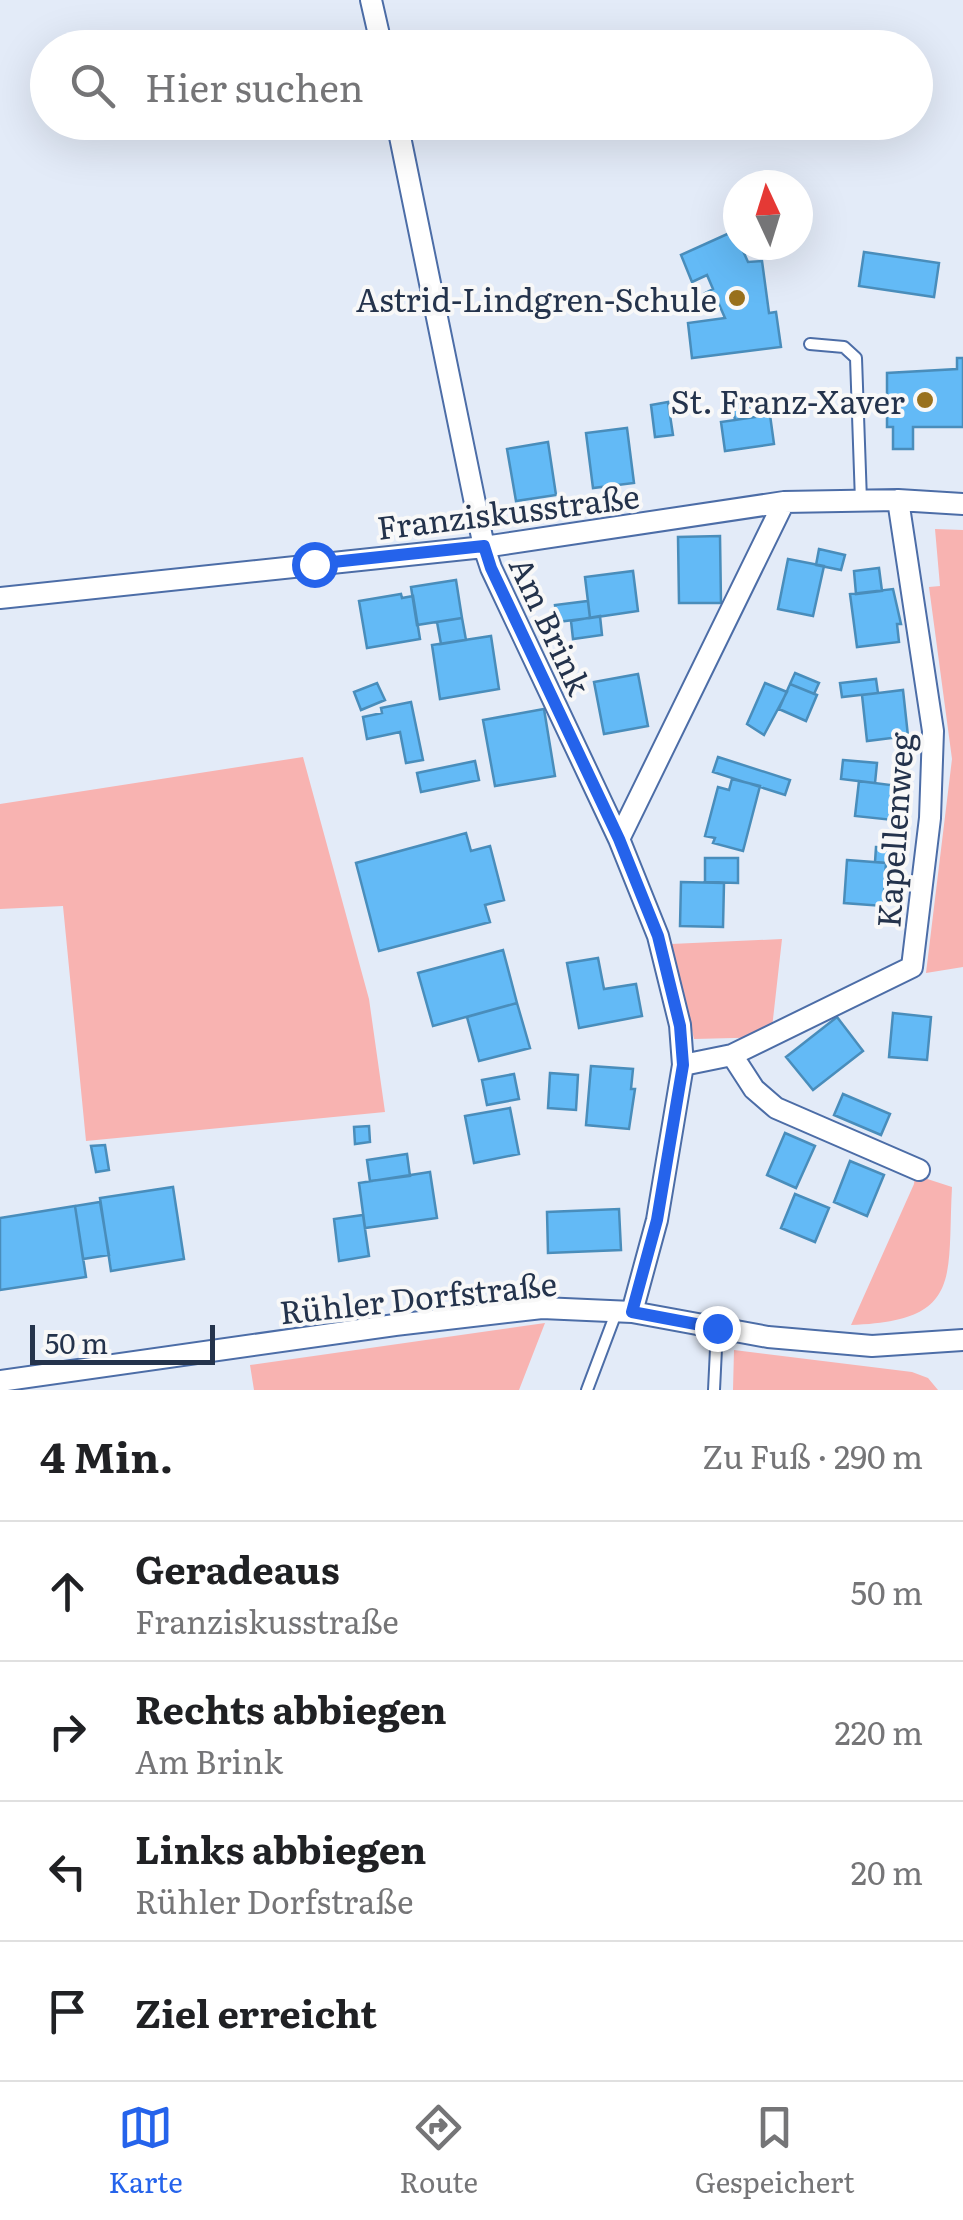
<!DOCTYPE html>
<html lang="de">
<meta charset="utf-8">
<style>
body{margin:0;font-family:Literata,serif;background:#f2f2f2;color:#202124}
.compass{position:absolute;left:723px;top:170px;width:90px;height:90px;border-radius:50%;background:#fff;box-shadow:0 10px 40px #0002;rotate:356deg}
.scale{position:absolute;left:30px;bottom:25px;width:185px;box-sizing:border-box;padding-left:10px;border:5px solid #24334c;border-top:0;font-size:28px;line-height:35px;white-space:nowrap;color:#24334c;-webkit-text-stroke:8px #f8f8f8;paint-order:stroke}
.stop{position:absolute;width:30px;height:30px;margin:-22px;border:8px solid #2563eb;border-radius:50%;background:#fff}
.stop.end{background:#2563eb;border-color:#fff;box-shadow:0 2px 10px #0008}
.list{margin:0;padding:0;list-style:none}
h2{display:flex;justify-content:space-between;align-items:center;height:130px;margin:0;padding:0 40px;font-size:42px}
h2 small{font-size:32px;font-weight:400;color:#757577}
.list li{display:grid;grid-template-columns:65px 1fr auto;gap:30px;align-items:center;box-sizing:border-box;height:140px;padding:0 40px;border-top:2px solid #e0e0e0}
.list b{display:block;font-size:38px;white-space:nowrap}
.list p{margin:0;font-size:32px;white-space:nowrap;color:#757577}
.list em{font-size:32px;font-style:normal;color:#757577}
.icon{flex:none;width:55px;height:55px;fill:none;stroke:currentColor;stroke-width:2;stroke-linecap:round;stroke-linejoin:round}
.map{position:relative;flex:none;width:963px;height:1390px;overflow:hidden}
.search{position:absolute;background:#fff;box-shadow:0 10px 40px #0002;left:30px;right:30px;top:30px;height:110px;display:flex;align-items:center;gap:25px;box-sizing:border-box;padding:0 35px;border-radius:55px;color:#757577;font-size:38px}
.sheet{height:690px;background:#fff}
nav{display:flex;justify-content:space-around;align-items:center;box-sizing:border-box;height:140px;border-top:2px solid #e0e0e0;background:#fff;font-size:28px;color:#757577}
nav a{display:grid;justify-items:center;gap:5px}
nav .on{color:#2563eb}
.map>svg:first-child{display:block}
</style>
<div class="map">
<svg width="963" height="1390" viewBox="0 0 963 1390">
<rect width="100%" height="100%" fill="#e3ebf8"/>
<path fill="#f8b3b1" d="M935,529l28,1v437l-37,6 26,-214 -23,-172 11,-1z
M303,757l66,242 16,113 -299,29 -23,-235 -63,3v-105z
M782,939l-11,98 -77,2 -23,-95z
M915,1175l37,12c-5,92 11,134 -101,138l63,-141z
M545,1323l-26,67h-265l-4,-25z
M734,1350l178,22 16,6 10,12h-205z"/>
<path fill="#63baf6" stroke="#498dbb" stroke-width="2.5" d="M734,231l14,31 14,-1 7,52 7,-1 5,35 -89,11 -4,-35 37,-5 -7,-16 -8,3 -5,-12 8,-4 -6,-14 -15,7 -11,-27z
M864,252l75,11 -5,34 -75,-11z
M957,358h6v69h-50v22h-20v-22h-6v-54l70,-4z
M668,402l5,33 -18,2 -4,-32z
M748,402l3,15 -16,3 -3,-16z
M770,415l4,29 -49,7 -4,-29z
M627,428l7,55 -41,5 -7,-55z
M548,442l8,53 -40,6 -9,-52z
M720,536l1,67h-42l-1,-66z
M819,549l26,6 -4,15 -25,-5z
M788,559l36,7 -11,50 -35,-7z
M879,568l3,23 -26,3 -2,-23z
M633,571l5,40 -48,7 -5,-41z
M456,580l6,38 -45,7 -6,-38z
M893,589l8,35h-4l2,18 -42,5 -7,-53z
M401,594l1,4 11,-2 7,43 -53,9 -8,-47z
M588,601l2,17 -33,4 -2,-17z
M600,616l2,19 -29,4 -2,-18z
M462,618l4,22 -25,4 -4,-22z
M491,636l8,53 -59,10 -8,-54z
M795,673l24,10 -5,11 -24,-10z
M638,674l10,52 -44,8 -10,-52z
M876,679l2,14 -36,4 -2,-14z
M377,683l8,17 -24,10 -7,-18z
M765,683l22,9 -23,43 -17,-11z
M790,684l27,11 -11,26 -27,-12z
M903,690l5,46 -41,5 -5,-46z
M411,702l12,58 -17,3 -6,-31 -33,7 -4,-22 19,-4 -1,-5z
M544,709l11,67 -60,10 -12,-66z
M718,757l72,23 -5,15 -72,-23z
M843,760l34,3 -2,20 -34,-4z
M475,761l4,19 -58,12 -4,-19z
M732,779l28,7 -17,65 -30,-8 2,-5 -10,-2 13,-49 11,3z
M859,781l47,6 -4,34 -47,-5z
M466,833l5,18 19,-5 14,54 -19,5 5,17 -111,29 -23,-88z
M876,847l27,2 -1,15 -27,-2z
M705,858h33v25l-33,-1z
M847,860l39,3 -3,43 -39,-3z
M681,882l43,1 -1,44 -43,-1z
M503,950l14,53 -84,23 -15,-53z
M598,958l6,31 32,-5 6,32 -63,12 -12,-65z
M517,1003l13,45 -51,13 -12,-44z
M893,1013l38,4 -4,43 -38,-3z
M837,1017l26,34 -50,39 -27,-33z
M591,1066l42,3 -2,20h4l-6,40 -43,-4z
M550,1073l28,2 -2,35 -28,-2z
M514,1074l5,25 -32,6 -5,-25z
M843,1094l47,20 -9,21 -47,-20z
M510,1108l9,46 -45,9 -9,-47z
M369,1126l1,16 -15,2 -1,-17z
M785,1133l30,13 -19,42 -29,-13z
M105,1145l4,25 -13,2 -5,-26z
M407,1154l3,22 -40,5 -3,-21z
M850,1161l34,14 -17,41 -33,-14z
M430,1172l7,46 -72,10 -6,-45z
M173,1187l11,72 -73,12 -11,-73z
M795,1194l34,14 -14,34 -34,-14z
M100,1202l9,53 -26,4 -8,-53z
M75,1206l11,71 -86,13v-72z
M619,1209l2,41 -73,3 -1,-41z
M363,1215l6,41 -30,5 -5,-42z"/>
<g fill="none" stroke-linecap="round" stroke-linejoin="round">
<defs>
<path id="lane" d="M810,344l34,3 12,11 5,143
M587,1390l29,-77
M714,1390l3,-62"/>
<path id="street" d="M371,0l11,48
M397,122l87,425 7,21 128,271 39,97 22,89 3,40 -26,155 -25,92
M0,598l484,-51 300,-45 114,-2 65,4
M619,839l165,-337
M732,1055l22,34 22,19 143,62
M683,1065l49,-10 180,-88 18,-149 3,-87 -35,-231
M0,1381l395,-56 147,-17 90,4 136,25 104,9 91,-6"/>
</defs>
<use href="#lane" stroke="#4c6da7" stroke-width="14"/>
<use href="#street" stroke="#4c6da7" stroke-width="24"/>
<use href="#lane" stroke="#fff" stroke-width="10"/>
<use href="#street" stroke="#fff" stroke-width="20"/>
</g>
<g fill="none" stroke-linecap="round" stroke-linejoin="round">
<path stroke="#2563eb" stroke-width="12" d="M314,564l170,-18 7,22 128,271 39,97 22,90 3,39 -26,155 -25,92 85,16"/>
</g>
<g fill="#99711d" stroke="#f8f8f8" stroke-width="4">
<circle cx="737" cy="298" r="10"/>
<circle cx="925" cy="400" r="10"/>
</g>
<g text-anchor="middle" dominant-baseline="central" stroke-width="8" stroke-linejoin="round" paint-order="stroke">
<g font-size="32" fill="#24334c" stroke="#f8f8f8" text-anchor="end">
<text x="717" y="298">Astrid-Lindgren-Schule</text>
<text x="905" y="400">St. Franz-Xaver</text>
</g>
<g font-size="32" fill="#24334c" stroke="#f8f8f8">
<text transform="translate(508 510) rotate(-7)">Franziskusstraße</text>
<text transform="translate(552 625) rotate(65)">Am Brink</text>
<text transform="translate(893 830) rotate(-86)">Kapellenweg</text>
<text transform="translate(418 1296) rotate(-6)">Rühler Dorfstraße</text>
</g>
</g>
</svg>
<svg class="compass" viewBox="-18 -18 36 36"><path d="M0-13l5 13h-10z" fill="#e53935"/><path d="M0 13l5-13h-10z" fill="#757577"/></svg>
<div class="scale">50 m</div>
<div class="stop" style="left:314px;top:564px"></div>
<div class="stop end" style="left:717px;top:1328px"></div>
<div class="search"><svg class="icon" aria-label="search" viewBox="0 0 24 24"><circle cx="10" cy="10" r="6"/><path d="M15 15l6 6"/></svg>Hier suchen</div>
</div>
<section class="sheet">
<h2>4 Min.<small>Zu Fuß · 290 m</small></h2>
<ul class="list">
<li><svg class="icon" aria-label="ahead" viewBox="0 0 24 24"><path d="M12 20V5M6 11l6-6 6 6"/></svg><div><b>Geradeaus</b><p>Franziskusstraße</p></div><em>50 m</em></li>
<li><svg class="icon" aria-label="right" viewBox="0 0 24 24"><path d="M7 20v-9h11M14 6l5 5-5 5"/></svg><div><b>Rechts abbiegen</b><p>Am Brink</p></div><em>220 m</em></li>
<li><svg class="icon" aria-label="left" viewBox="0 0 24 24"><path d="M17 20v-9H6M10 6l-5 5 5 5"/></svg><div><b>Links abbiegen</b><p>Rühler Dorfstraße</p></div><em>20 m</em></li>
<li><svg class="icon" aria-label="arrive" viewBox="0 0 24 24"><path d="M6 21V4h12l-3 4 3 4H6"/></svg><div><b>Ziel erreicht</b></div></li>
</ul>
</section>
<nav>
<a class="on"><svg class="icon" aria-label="map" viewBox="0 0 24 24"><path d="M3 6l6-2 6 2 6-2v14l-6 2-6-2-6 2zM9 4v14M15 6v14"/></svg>Karte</a>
<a><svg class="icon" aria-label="directions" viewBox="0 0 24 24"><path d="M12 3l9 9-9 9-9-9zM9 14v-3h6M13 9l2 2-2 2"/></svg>Route</a>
<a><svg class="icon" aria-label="saved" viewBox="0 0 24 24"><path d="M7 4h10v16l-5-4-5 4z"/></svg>Gespeichert</a>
</nav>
